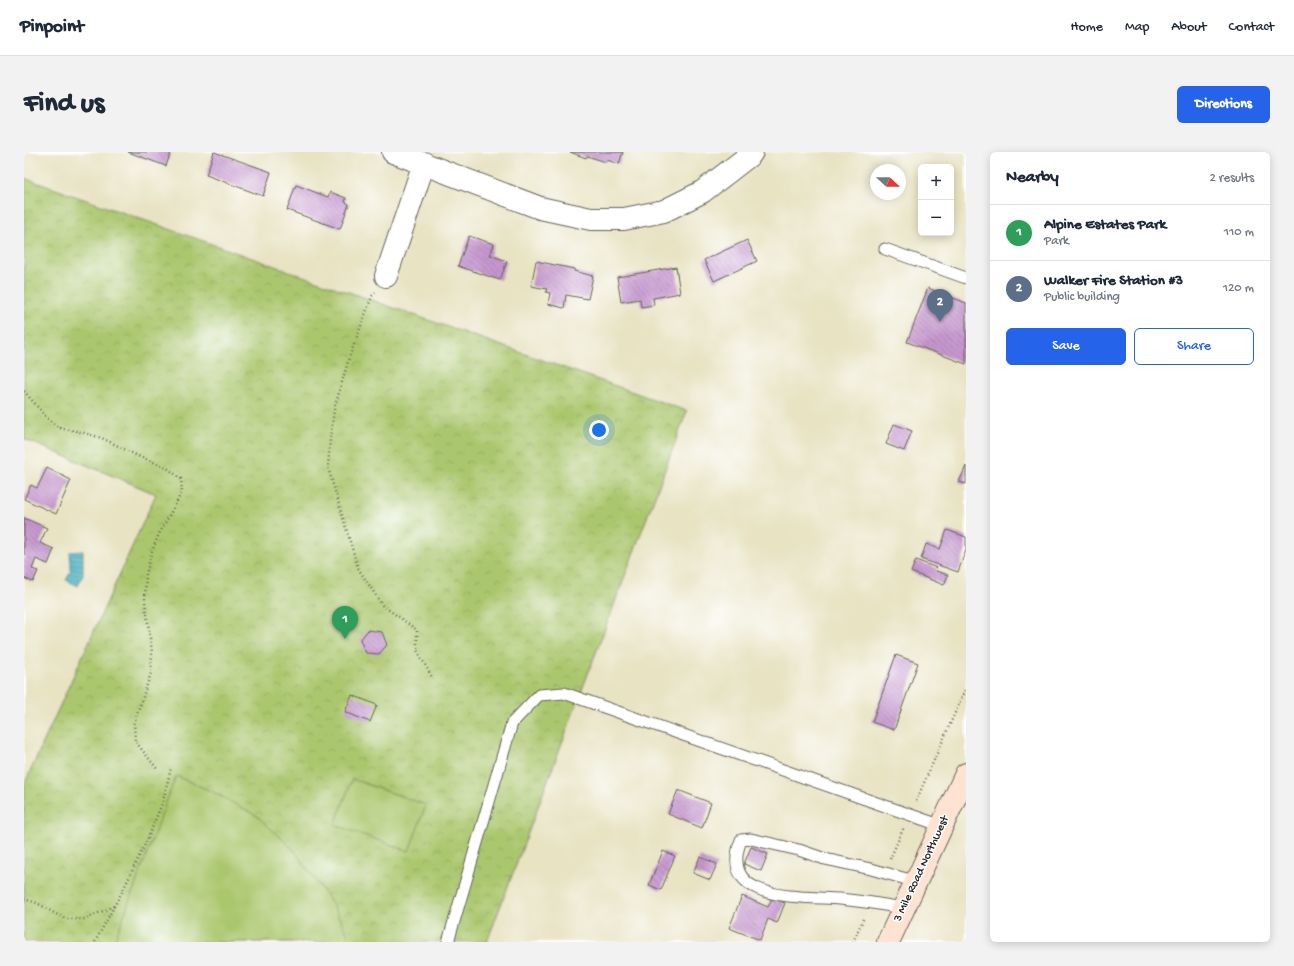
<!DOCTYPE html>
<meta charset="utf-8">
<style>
body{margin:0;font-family:"Gochi Hand",sans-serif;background:#f2f2f3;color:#1f2937}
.controls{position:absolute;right:12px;top:12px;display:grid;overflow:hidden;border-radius:6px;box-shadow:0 2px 10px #0003}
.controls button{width:36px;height:36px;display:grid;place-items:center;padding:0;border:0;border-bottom:1px solid #e0e1e3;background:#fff;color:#1f2937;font:20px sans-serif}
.compass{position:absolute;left:846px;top:12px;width:36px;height:36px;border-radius:50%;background:#fff;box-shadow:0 2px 10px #0003;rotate:111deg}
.you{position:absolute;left:575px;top:278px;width:14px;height:14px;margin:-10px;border:3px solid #fff;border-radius:50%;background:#1a73e8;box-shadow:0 0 0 6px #1a73e833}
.badge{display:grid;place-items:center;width:26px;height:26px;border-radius:50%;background:#2563eb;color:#fff;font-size:13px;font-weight:700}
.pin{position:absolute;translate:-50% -33px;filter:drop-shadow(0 1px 2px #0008)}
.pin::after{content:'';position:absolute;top:21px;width:14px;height:12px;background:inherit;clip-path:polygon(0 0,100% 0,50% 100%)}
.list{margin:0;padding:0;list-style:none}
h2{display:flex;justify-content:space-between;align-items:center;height:52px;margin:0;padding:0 16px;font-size:17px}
h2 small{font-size:13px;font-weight:400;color:#747a83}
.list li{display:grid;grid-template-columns:26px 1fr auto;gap:12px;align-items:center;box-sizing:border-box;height:56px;padding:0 16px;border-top:1px solid #e0e1e3}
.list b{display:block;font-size:15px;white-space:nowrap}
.list p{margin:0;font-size:13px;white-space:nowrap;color:#747a83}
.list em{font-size:13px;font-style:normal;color:#747a83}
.actions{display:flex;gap:8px;padding:12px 16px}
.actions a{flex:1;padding:9px 0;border:1px solid #2563eb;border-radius:6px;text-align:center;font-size:14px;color:#2563eb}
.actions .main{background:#2563eb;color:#fff}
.map{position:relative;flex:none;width:942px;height:790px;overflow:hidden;border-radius:6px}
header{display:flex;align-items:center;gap:24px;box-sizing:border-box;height:56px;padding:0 20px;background:#fff;border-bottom:1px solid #e0e1e3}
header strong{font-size:19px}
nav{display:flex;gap:22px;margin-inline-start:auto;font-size:14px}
.intro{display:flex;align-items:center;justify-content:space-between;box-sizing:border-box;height:96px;padding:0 24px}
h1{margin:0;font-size:28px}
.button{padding:10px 18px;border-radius:6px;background:#2563eb;color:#fff;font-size:14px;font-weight:700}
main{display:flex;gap:24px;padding:0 24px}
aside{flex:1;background:#fff;border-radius:6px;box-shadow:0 2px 10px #0003}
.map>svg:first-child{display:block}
</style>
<header>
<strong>Pinpoint</strong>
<nav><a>Home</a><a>Map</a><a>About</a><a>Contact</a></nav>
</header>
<div class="intro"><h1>Find us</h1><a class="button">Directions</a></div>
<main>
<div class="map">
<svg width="942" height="790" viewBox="0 0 942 790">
<defs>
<pattern id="park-crowns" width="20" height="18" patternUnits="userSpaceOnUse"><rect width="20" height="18" fill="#abc76e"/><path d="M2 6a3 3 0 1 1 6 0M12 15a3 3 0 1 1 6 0" fill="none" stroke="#93aa5f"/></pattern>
<pattern id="water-rules" width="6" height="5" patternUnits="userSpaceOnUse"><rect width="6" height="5" fill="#41adc0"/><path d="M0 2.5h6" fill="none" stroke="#368c9b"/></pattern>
<pattern id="building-back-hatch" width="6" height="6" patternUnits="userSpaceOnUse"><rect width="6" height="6" fill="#c697cf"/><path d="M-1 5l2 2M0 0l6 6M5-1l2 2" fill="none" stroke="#a07aa7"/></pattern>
</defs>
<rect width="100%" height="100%" fill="#fff"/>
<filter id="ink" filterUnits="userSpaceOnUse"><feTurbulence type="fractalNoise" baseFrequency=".025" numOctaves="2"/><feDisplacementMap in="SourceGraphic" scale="8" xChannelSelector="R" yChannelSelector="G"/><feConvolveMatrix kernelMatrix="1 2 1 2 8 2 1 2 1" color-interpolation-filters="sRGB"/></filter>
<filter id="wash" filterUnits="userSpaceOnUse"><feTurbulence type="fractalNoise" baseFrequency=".012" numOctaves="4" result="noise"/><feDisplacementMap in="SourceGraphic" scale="16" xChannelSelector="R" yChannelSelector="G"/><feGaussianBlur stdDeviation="0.9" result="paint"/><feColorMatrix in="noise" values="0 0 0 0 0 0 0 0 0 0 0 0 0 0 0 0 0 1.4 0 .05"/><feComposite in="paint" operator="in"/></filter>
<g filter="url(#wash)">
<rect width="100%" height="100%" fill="#e8e3c3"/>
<path fill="url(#park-crowns)" stroke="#647245" d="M0,26l663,233 -200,531h-463v-157l132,-291 -132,-55z"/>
<path fill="#abc76e" stroke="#647245" d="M152,624l37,16 44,24 37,34 37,52 17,33 1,7h-235z
M328,627l74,26 -17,46 -74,-26z"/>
<path fill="url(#water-rules)" stroke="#2e646e" d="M59,399v24l-5,11 -12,-6 5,-9 -1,-19z"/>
<g id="blocks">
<path fill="url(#building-back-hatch)" d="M104,0h43l-5,14z
M190,0l57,20 -8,24 -57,-21z
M546,0h53l-4,12 -12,-4 -1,2 -19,-6 -1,2z
M272,33l32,12 2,-5 16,6 -1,4 4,2 -9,25 -53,-19z
M445,84l25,8 -4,11 17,6 -7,19 -42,-14z
M723,88l10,21 -43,20 -10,-21z
M512,109l38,8v2l19,5 -5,23 -22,-4 -2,13 -16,-4 2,-11 -4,-1 1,-3 -16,-3z
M652,115l4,26 -27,5 1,7 -13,2 -1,-8 -19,3 -4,-25z
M904,136l38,15v61l-59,-22z
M870,272l18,7 -8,20 -18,-7z
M942,314v18l-7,-2z
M23,316l24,12 -15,34 -32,-15 7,-14 6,3z
M0,366l23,10 -7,15 14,6 -6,15 -12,-5 -4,10 6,2 -5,11 -9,-4z
M923,378l19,7v13l-8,22 -37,-13 5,-15 14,5z
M892,408l21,8 -1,3 12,4 -4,10 -33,-13z
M344,478l14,2 5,13 -8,9 -13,-1 -6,-13z
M872,503l22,8 -24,67 -22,-8z
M328,543l25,10 -7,17 -25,-10z
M654,638l33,13 -9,25 -34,-14z
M727,695l17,7 -7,17 -17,-7z
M639,699l12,5 -14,34 -12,-5z
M676,705l17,7 -7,16 -17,-7z
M718,744l26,11 4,-9 13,5 -8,20 -9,-4 -8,21 -31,-12z"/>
</g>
</g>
<g filter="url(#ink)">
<use href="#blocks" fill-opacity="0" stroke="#636256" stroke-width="1"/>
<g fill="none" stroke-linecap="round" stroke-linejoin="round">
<defs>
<path id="lane" d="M861,97l81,29
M879,756c-21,-4 -42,-7 -63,-9 -38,-3 -123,4 -99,-59l10,-1 48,11 26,9 46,10 46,13
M424,790l64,-219 27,-28 25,-2 378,133"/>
<path id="street" d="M369,0l147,56 51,11h33l40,-8 38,-19 48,-37 2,-3
M362,124l38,-113"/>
<path id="secondary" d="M864,790l78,-168"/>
</defs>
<use href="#lane" stroke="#636256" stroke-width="13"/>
<use href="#street" stroke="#636256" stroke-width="24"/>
<use href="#secondary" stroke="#636256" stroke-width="24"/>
<path stroke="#636256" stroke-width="2.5" stroke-dasharray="1 3" stroke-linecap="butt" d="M351,140l-3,4 -23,62 -15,52 -4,29 -2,29 30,100 24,37 35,25v20l16,29
M0,239l23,27 12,10 18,3 25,7 36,18 28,11 15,12 1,13 -23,42 -8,20 -5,21 -1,26 7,51 -1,21 -17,50 1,18 23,29
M892,649l50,-113
M866,707l14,-32
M0,747l13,4 19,11 11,5h18l29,-13
M71,790l28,-52 25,-52 15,-37 8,-33
M829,790l11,-25"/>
<use href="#lane" stroke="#fff" stroke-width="11"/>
<use href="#street" stroke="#fff" stroke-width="22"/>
<use href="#secondary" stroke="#fee3d2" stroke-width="22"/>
</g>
</g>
<g text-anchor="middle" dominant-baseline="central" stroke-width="3" stroke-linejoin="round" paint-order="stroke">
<g font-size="12" fill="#1c1c1c" stroke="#fff">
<text transform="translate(898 717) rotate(-65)">3 Mile Road Northwest</text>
</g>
</g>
</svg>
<div class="controls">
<button>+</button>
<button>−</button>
</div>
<svg class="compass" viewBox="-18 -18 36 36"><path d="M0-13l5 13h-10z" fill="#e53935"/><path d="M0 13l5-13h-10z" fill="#747a83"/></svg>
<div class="you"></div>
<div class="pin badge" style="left:321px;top:487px;background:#2e9e5b">1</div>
<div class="pin badge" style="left:916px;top:170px;background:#5c6f8a">2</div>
</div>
<aside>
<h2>Nearby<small>2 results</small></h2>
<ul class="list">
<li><span class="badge" style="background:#2e9e5b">1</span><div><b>Alpine Estates Park</b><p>Park</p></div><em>110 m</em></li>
<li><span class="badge" style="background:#5c6f8a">2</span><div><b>Walker Fire Station #3</b><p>Public building</p></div><em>120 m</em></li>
</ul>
<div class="actions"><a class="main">Save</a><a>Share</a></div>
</aside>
</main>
